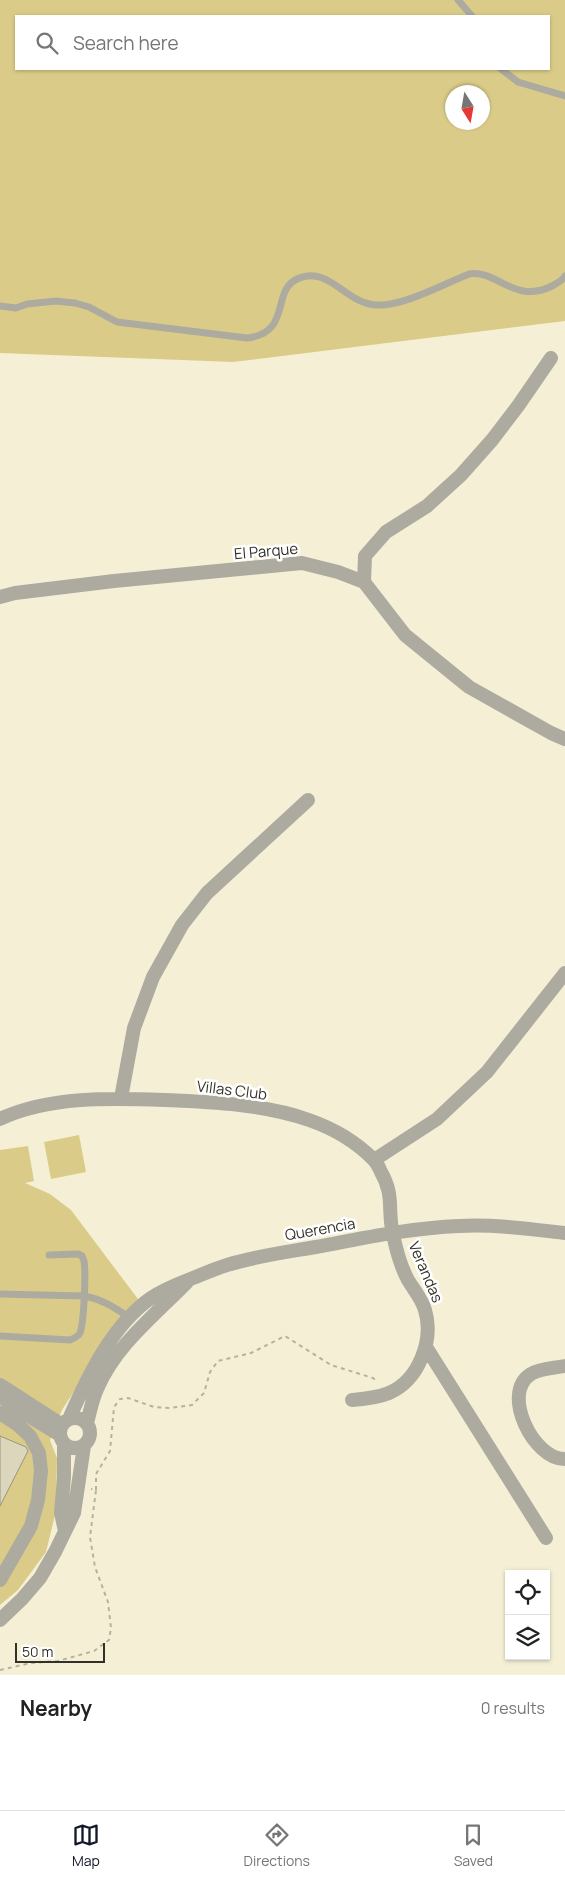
<!DOCTYPE html>
<style>
body{margin:0;font-family:Manrope,sans-serif;background:#f6f6f6;color:#222}
.controls{position:absolute;right:15px;bottom:15px;display:grid;overflow:hidden;border-radius:0px;box-shadow:0 1px 4px #0004}
.controls button{width:45px;height:45px;display:grid;place-items:center;padding:0;border:0;border-bottom:1px solid #e0e0e0;background:#fff;color:#222;font:25px sans-serif}
.compass{position:absolute;left:445px;top:85px;width:45px;height:45px;border-radius:50%;background:#fff;box-shadow:0 1px 4px #0004;rotate:169deg}
.scale{position:absolute;left:15px;bottom:12px;width:90px;box-sizing:border-box;padding-left:5px;border:2px solid #333127;border-top:0;font-size:14px;line-height:18px;white-space:nowrap;color:#333127;-webkit-text-stroke:4px #fff;paint-order:stroke}
.list{margin:0;padding:0;list-style:none}
h2{display:flex;justify-content:space-between;align-items:center;height:65px;margin:0;padding:0 20px;font-size:21px}
h2 small{font-size:16px;font-weight:400;color:#767676}
.icon{flex:none;width:28px;height:28px;fill:none;stroke:currentColor;stroke-width:2;stroke-linecap:round;stroke-linejoin:round}
.map{position:relative;flex:none;width:565px;height:1675px;overflow:hidden}
.search{position:absolute;background:#fff;box-shadow:0 1px 4px #0004;left:15px;right:15px;top:15px;height:55px;display:flex;align-items:center;gap:12px;box-sizing:border-box;padding:0 18px;border-radius:0px;color:#767676;font-size:19px}
.sheet{height:135px;background:#fff}
nav{display:flex;justify-content:space-around;align-items:center;box-sizing:border-box;height:70px;border-top:1px solid #e0e0e0;background:#fff;font-size:14px;color:#767676}
nav a{display:grid;justify-items:center;gap:2px}
nav .on{color:#111827}
.map>svg:first-child{display:block}
</style>
<div class="map">
<svg width="565" height="1675" viewBox="0 0 565 1675">
<rect width="100%" height="100%" fill="#f5f0d5"/>
<path fill="#dacc88" fill-rule="evenodd" d="M0,0h565v321l-332,41 -233,-9zM16,16h533v53h-533zM452,92h30v30h-30z
M79,1135l7,37 -35,7 -7,-37z
M28,1146l6,35 -9,2 25,11 21,16 70,93 -26,25 -53,82 -12,30 7,18 -1,53 -10,41 -28,38 -18,15v-455z"/>
<path fill="#dbd6bc" stroke="#9a957d" d="M0,1436l26,11 2,4 -28,55z"/>
<g fill="none" stroke-linecap="round" stroke-linejoin="round">
<path stroke="#b6b29d" stroke-width="2" stroke-dasharray="4 4" stroke-linecap="butt" d="M96,1490v-16l14,-23 4,-44 6,-8 8,-1 26,9 16,1 22,-3 12,-12 6,-21 8,-11 33,-8 34,-17 46,29 42,13 5,4
M0,1670l31,-7 27,-2 36,-10 15,-11 2,-12 -3,-26 -13,-35 -5,-30 6,-47 -5,-1"/>
<path stroke="#adaba0" stroke-width="7" d="M458,0l14,16
M501,69l17,13 47,14
M0,306l16,2 11,-4 29,-3 19,2 14,4 28,15 130,16c45,-5 24,-47 50,-59 31,-15 49,25 79,26 26,2 68,-21 93,-31 28,-5 45,31 83,12 5,-3 10,-5 13,-10
M0,1294l84,2c18,3 31,12 46,22
M0,1336l70,4c4,-2 8,-3 10,-7 4,-10 6,-61 4,-72l-2,-5 -4,-2 -29,1"/>
<path stroke="#adaba0" stroke-width="14" d="M364,582l1,-26 21,-24 41,-26 34,-31 31,-35 26,-34 33,-48
M0,597l15,-4 99,-12 188,-18 36,9 26,10 41,53 64,52 82,46 14,6
M121,1098l13,-70 19,-51 29,-52 25,-32 101,-93
M0,1119c49,-23 111,-21 164,-19 48,2 99,4 145,20 23,8 47,22 64,39 3,3 6,8 8,13 14,24 6,38 12,62 3,15 8,33 15,46 6,10 14,19 17,30 9,30 -6,70 -36,83 -12,5 -25,6 -37,7
M374,1160l63,-41 50,-47 78,-99
M426,1347l120,191
M565,1366c-10,2 -25,2 -34,8 -31,19 3,86 34,85
M0,1385l62,40
M3,1398l16,12 41,25
M0,1413l18,12 12,11 9,17 2,18 -3,29 -7,26 -31,54
M60 1433a15 15 0 1 1 30 0a15 15 0 1 1-30 0Z
M69,1419c18,-41 43,-94 82,-121 12,-8 24,-13 37,-18 13,-5 26,-11 39,-15 29,-9 60,-13 89,-18 48,-9 95,-19 143,-21 35,-2 71,3 106,7
M87,1423c3,-11 5,-23 10,-34 19,-44 57,-73 90,-107
M64,1444v33l-3,36 4,18
M0,1620l22,-21 18,-21 15,-26 19,-39 10,-67"/>
</g>
<g text-anchor="middle" dominant-baseline="central" stroke-width="5" stroke-linejoin="round" paint-order="stroke">
<g font-size="15" fill="#333127" stroke="#fff">
<text transform="translate(266 551) rotate(-5)">El Parque</text>
<text transform="translate(232 1090) rotate(7)">Villas Club</text>
<text transform="translate(320 1229) rotate(-10)">Querencia</text>
<text transform="translate(426 1272) rotate(67)">Verandas</text>
</g>
</g>
</svg>
<div class="controls">
<button><svg class="icon" aria-label="locate" viewBox="0 0 24 24"><circle cx="12" cy="12" r="6"/><path d="M12 2v4M12 18v4M2 12h4M18 12h4"/></svg></button>
<button><svg class="icon" aria-label="layers" viewBox="0 0 24 24"><path d="M12 4l9 5-9 5-9-5zM3 14l9 5 9-5"/></svg></button>
</div>
<svg class="compass" viewBox="-18 -18 36 36"><path d="M0-13l5 13h-10z" fill="#e53935"/><path d="M0 13l5-13h-10z" fill="#767676"/></svg>
<div class="scale">50 m</div>
<div class="search"><svg class="icon" aria-label="search" viewBox="0 0 24 24"><circle cx="10" cy="10" r="6"/><path d="M15 15l6 6"/></svg>Search here</div>
</div>
<section class="sheet">
<h2>Nearby<small>0 results</small></h2>
<ul class="list">
</ul>
</section>
<nav>
<a class="on"><svg class="icon" aria-label="map" viewBox="0 0 24 24"><path d="M3 6l6-2 6 2 6-2v14l-6 2-6-2-6 2zM9 4v14M15 6v14"/></svg>Map</a>
<a><svg class="icon" aria-label="directions" viewBox="0 0 24 24"><path d="M12 3l9 9-9 9-9-9zM9 14v-3h6M13 9l2 2-2 2"/></svg>Directions</a>
<a><svg class="icon" aria-label="saved" viewBox="0 0 24 24"><path d="M7 4h10v16l-5-4-5 4z"/></svg>Saved</a>
</nav>
